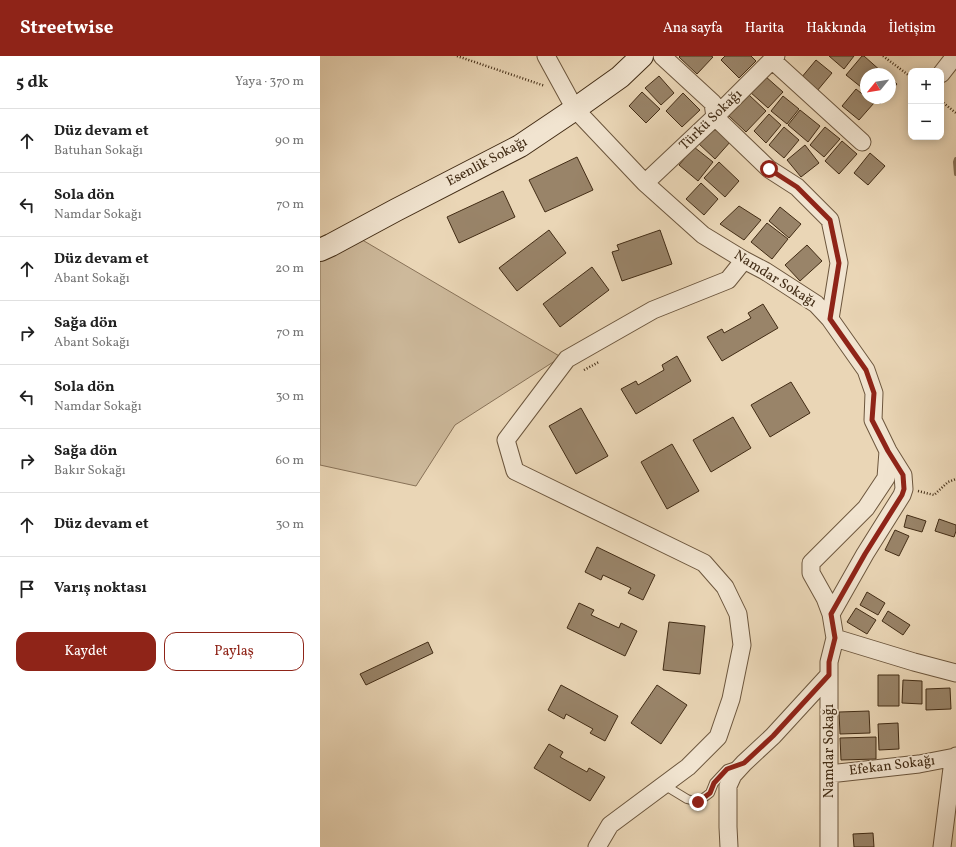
<!DOCTYPE html>
<html lang="tr">
<meta charset="utf-8">
<style>
body{margin:0;font-family:Vollkorn,serif;background:#f6f6f6;color:#222}
.controls{position:absolute;right:12px;top:12px;display:grid;overflow:hidden;border-radius:8px;box-shadow:0 2px 10px #0003}
.controls button{width:36px;height:36px;display:grid;place-items:center;padding:0;border:0;border-bottom:1px solid #e0e0e0;background:#fff;color:#222;font:20px sans-serif}
.compass{position:absolute;left:540px;top:12px;width:36px;height:36px;border-radius:50%;background:#fff;box-shadow:0 2px 10px #0003;rotate:240deg}
.stop{position:absolute;width:12px;height:12px;margin:-9px;border:3px solid #8f2418;border-radius:50%;background:#fff}
.stop.end{background:#8f2418;border-color:#fff;box-shadow:0 1px 4px #0008}
.list{margin:0;padding:0;list-style:none}
h2{display:flex;justify-content:space-between;align-items:center;height:52px;margin:0;padding:0 16px;font-size:17px}
h2 small{font-size:13px;font-weight:400;color:#767676}
.list li{display:grid;grid-template-columns:26px 1fr auto;gap:12px;align-items:center;box-sizing:border-box;height:64px;padding:0 16px;border-top:1px solid #e0e0e0}
.list b{display:block;font-size:15px;white-space:nowrap}
.list p{margin:0;font-size:13px;white-space:nowrap;color:#767676}
.list em{font-size:13px;font-style:normal;color:#767676}
.actions{display:flex;gap:8px;padding:12px 16px}
.actions a{flex:1;padding:9px 0;border:1px solid #8f2418;border-radius:12px;text-align:center;font-size:14px;color:#8f2418}
.actions .main{background:#8f2418;color:#fff}
.icon{flex:none;width:22px;height:22px;fill:none;stroke:currentColor;stroke-width:2;stroke-linecap:round;stroke-linejoin:round}
.map{position:relative;flex:none;width:636px;height:791px;overflow:hidden}
header{display:flex;align-items:center;gap:24px;box-sizing:border-box;height:56px;padding:0 20px;background:#8f2418;color:#fff}
header strong{font-size:19px}
nav{display:flex;gap:22px;margin-inline-start:auto;font-size:14px}
main{display:flex}
aside{flex:1;background:#fff}
.map>svg:first-child{display:block}
</style>
<header>
<strong>Streetwise</strong>
<nav><a>Ana sayfa</a><a>Harita</a><a>Hakkında</a><a>İletişim</a></nav>
</header>
<main>
<aside>
<h2>5 dk<small>Yaya · 370 m</small></h2>
<ul class="list">
<li><svg class="icon" aria-label="ahead" viewBox="0 0 24 24"><path d="M12 20V5M6 11l6-6 6 6"/></svg><div><b>Düz devam et</b><p>Batuhan Sokağı</p></div><em>90 m</em></li>
<li><svg class="icon" aria-label="left" viewBox="0 0 24 24"><path d="M17 20v-9H6M10 6l-5 5 5 5"/></svg><div><b>Sola dön</b><p>Namdar Sokağı</p></div><em>70 m</em></li>
<li><svg class="icon" aria-label="ahead" viewBox="0 0 24 24"><path d="M12 20V5M6 11l6-6 6 6"/></svg><div><b>Düz devam et</b><p>Abant Sokağı</p></div><em>20 m</em></li>
<li><svg class="icon" aria-label="right" viewBox="0 0 24 24"><path d="M7 20v-9h11M14 6l5 5-5 5"/></svg><div><b>Sağa dön</b><p>Abant Sokağı</p></div><em>70 m</em></li>
<li><svg class="icon" aria-label="left" viewBox="0 0 24 24"><path d="M17 20v-9H6M10 6l-5 5 5 5"/></svg><div><b>Sola dön</b><p>Namdar Sokağı</p></div><em>30 m</em></li>
<li><svg class="icon" aria-label="right" viewBox="0 0 24 24"><path d="M7 20v-9h11M14 6l5 5-5 5"/></svg><div><b>Sağa dön</b><p>Bakır Sokağı</p></div><em>60 m</em></li>
<li><svg class="icon" aria-label="ahead" viewBox="0 0 24 24"><path d="M12 20V5M6 11l6-6 6 6"/></svg><div><b>Düz devam et</b></div><em>30 m</em></li>
<li><svg class="icon" aria-label="arrive" viewBox="0 0 24 24"><path d="M6 21V4h12l-3 4 3 4H6"/></svg><div><b>Varış noktası</b></div></li>
</ul>
<div class="actions"><a class="main">Kaydet</a><a>Paylaş</a></div>
</aside>
<div class="map">
<svg width="636" height="791" viewBox="0 0 636 791">
<rect width="100%" height="100%" fill="#ead6b6"/>
<filter id="stains"><feTurbulence type="fractalNoise" baseFrequency=".005" numOctaves="4"/><feColorMatrix values="0 0 0 0 .2 0 0 0 0 .09 0 0 0 0 .02 0 0 0 .5 -.17"/></filter>
<radialGradient id="worn" r=".72"><stop offset=".6" stop-color="#630" stop-opacity="0"/><stop offset="1" stop-color="#630" stop-opacity=".3"/></radialGradient>
<path fill="#cdb99b" stroke="#887258" d="M39,182l202,119 -106,68 -39,61 -96,-21v-207z"/>
<g fill="none" stroke-linecap="round" stroke-linejoin="round">
<path stroke="#856f55" stroke-width="4" d="M636,103l-1,3 1,12"/>
</g>
<path fill="#998469" stroke="#422c15" d="M360,0h31l2,1 -16,17 -18,-17z
M405,0h26l5,5 -17,17 -18,-18z
M509,0h25l-10,13z
M542,0h2l18,16 -2,2h-14v17l-20,-16z
M496,4l16,13 -15,18 -16,-13z
M339,20l15,17 -13,12 -16,-17z
M445,20l18,16 -15,16 -18,-16z
M570,22l7,6 -7,8z
M536,33l10,8v1h1l7,5 -15,17 -17,-14z
M322,36l18,17 -14,14 -17,-17z
M363,37l17,17 -18,17 -16,-16z
M429,39l17,16 -20,21 -18,-17z
M463,40l16,13 -12,15 -16,-13z
M554,42h11l-5,6z
M480,54l20,16 -12,16 -20,-17z
M449,58l12,11 -15,18 -12,-12z
M394,69l17,16 -16,18 -17,-16z
M464,71l15,13 -15,18 -15,-13z
M505,71l15,12 -16,18 -14,-12z
M522,85l15,13 -18,20 -14,-13z
M485,89l14,18 -18,14 -14,-17z
M374,91l19,15 -15,19 -19,-16z
M550,97l15,13 -17,19 -14,-12z
M257,101l16,33 -48,22 -16,-32z
M399,106l20,19 -14,16 -21,-19z
M381,127l17,16 -14,16 -18,-16z
M183,135l12,26 -56,26 -12,-26z
M419,150l22,14 -17,20 -24,-16z
M460,151l21,17 -12,14 -20,-17z
M447,167l21,16 -16,20 -21,-17z
M229,174l17,23 -49,38 -18,-23z
M340,174l12,34 -50,17 -10,-29 7,-2 -2,-5z
M487,189l15,16 -22,20 -15,-16z
M272,211l17,23 -49,37 -17,-23z
M443,248l15,24 -56,33 -15,-24 15,-8 2,4 27,-15 -3,-5z
M357,300l14,25 -55,33 -15,-25 15,-8 2,4 26,-15 -2,-5z
M471,326l19,31 -40,24 -19,-32z
M261,352l27,48 -32,18 -27,-48z
M413,361l18,31 -40,24 -18,-32z
M352,388l27,47 -32,18 -26,-47z
M587,459l19,6 -4,11 -18,-5z
M619,463l17,6v6l-2,6 -19,-6z
M575,474l14,6 -10,20 -14,-6z
M277,491l58,28 -12,25 -15,-7 3,-5 -28,-13 -2,5 -16,-8z
M547,536l18,11 -7,12 -18,-10z
M259,547l15,7 -3,5 28,13 2,-5 16,8 -12,25 -58,-28z
M536,552l20,12 -9,14 -20,-12z
M568,555l22,14 -7,10 -21,-14z
M349,566l36,4 -5,48 -37,-4z
M108,586l5,11 -67,32 -6,-11z
M558,619h21v31h-21z
M583,624l19,1v23l-20,-1z
M241,629l57,31 -13,25 -15,-8 3,-4 -27,-15 -2,5 -16,-9z
M337,629l30,20 -26,39 -30,-21z
M630,632l1,21 -25,1v-21z
M549,655l1,22 -30,1 -1,-22z
M578,667l1,26 -20,1 -1,-26z
M556,681v22l-35,1 -1,-22z
M229,688l14,8 -3,5 27,15 2,-4 16,9 -15,24 -56,-33z
M553,777l1,14h-20l-1,-13z"/>
<g fill="none" stroke-linecap="round" stroke-linejoin="round">
<defs>
<path id="lane" d="M344,729l23,14 11,3 12,-9 4,-10 13,-14 9,-3"/>
<path id="street" d="M226,0l29,53 70,74 58,52 41,25 21,11 51,33 14,15 36,51 8,23 -1,27 15,31 15,24 1,14 -2,6 -37,59 -34,60
M342,0l51,47 2,14 54,52 28,18 33,33 9,43 -9,56
M452,4l90,82
M621,18l14,-18
M325,127l70,-66 61,-61
M515,582l79,24 42,11
M509,718l90,-10 36,-7
M277,791l13,-22 78,-58 30,-30 13,-38 11,-54 -4,-31 -13,-27 -21,-24 -189,-92 -9,-31 61,-81 86,-49 75,-30 16,-20
M409,791l-1,-20v-41l5,-11 11,-12 29,-27 56,-61
M509,791v-185l6,-24 -4,-24 -6,-16 -14,-25v-10l55,-55 20,-30 2,-27
M622,791l10,-79 4,-12"/>
<path id="secondary" d="M0,194l11,-5 65,-35 124,-64 55,-37 45,-32 22,-21"/>
</defs>
<use href="#lane" stroke="#6c563d" stroke-width="10"/>
<use href="#street" stroke="#6c563d" stroke-width="19"/>
<use href="#secondary" stroke="#422c15" stroke-width="24"/>
<path stroke="#422c15" stroke-width="2.5" stroke-dasharray="1 2" stroke-linecap="butt" d="M137,0l88,30
M563,0l28,21
M621,45l15,12
M264,314l15,-8
M598,435l16,4 14,-13 8,-3"/>
<use href="#lane" stroke="#f1e4d0" stroke-width="8"/>
<use href="#street" stroke="#f1e4d0" stroke-width="17"/>
<use href="#secondary" stroke="#f1e4d0" stroke-width="22"/>
</g>
<g fill="none" stroke-linecap="round" stroke-linejoin="round">
<path stroke="#8f2418" stroke-width="5" d="M378,746l12,-9 4,-10 13,-14 17,-6 29,-27 56,-61v-13l6,-24 -4,-24 34,-60 37,-59 2,-6 -1,-14 -15,-24 -16,-31 2,-27 -8,-23 -36,-51 9,-56 -9,-43 -33,-33 -28,-18"/>
</g>
<g text-anchor="middle" dominant-baseline="central" stroke-width="3.5" stroke-linejoin="round" paint-order="stroke">
<g font-size="14" fill="#422c15" stroke="#f1e4d0">
<text transform="translate(391 64) rotate(-44)">Türkü Sokağı</text>
<text transform="translate(167 106) rotate(-28)">Esenlik Sokağı</text>
<text transform="translate(455 223) rotate(32)">Namdar Sokağı</text>
<text transform="translate(509 695) rotate(-90)">Namdar Sokağı</text>
<text transform="translate(572 710) rotate(-7)">Efekan Sokağı</text>
</g>
</g>
<rect width="100%" height="100%" filter="url(#stains)"/>
<rect width="100%" height="100%" fill="url(#worn)"/>
</svg>
<div class="controls">
<button>+</button>
<button>−</button>
</div>
<svg class="compass" viewBox="-18 -18 36 36"><path d="M0-13l5 13h-10z" fill="#e53935"/><path d="M0 13l5-13h-10z" fill="#767676"/></svg>
<div class="stop" style="left:449px;top:113px"></div>
<div class="stop end" style="left:378px;top:746px"></div>
</div>
</main>
